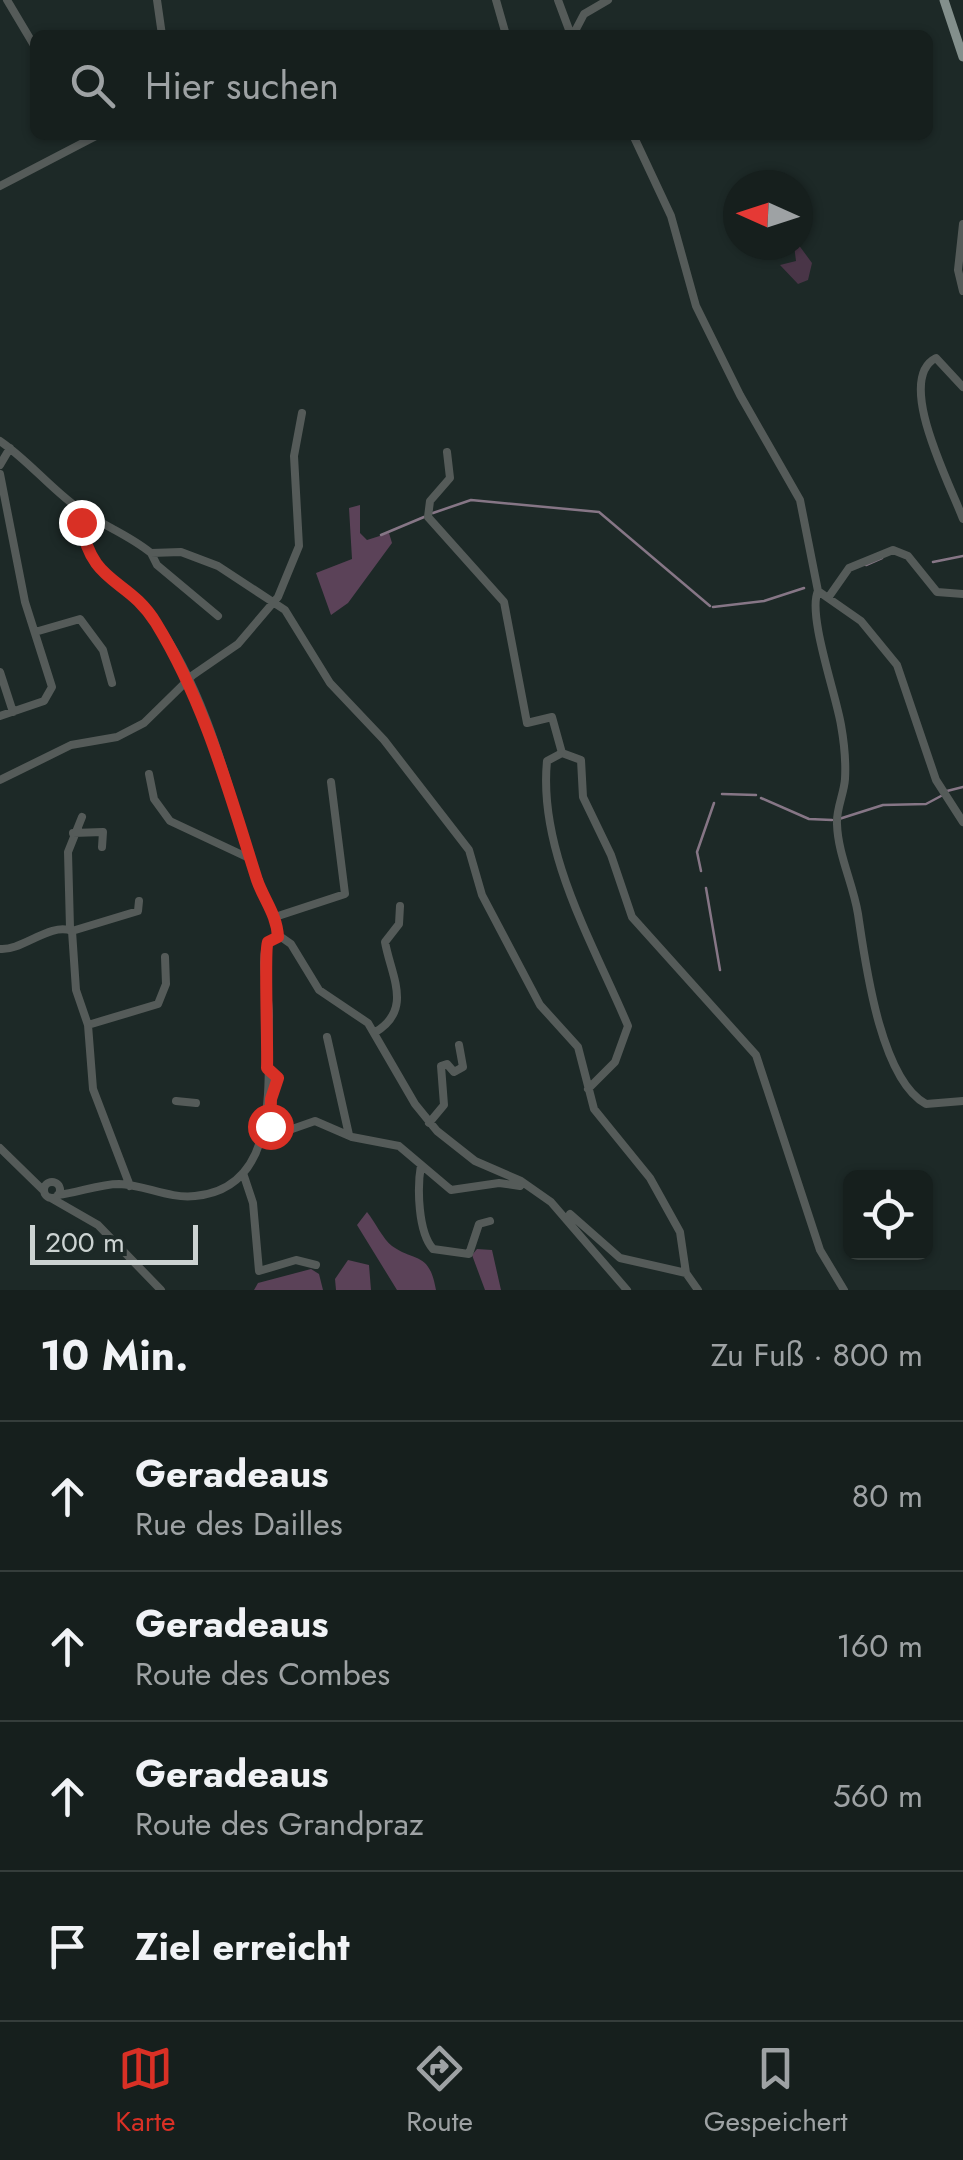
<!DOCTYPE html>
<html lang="de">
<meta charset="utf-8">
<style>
body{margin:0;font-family:Jost,sans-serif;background:#1f2726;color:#f1f3f6}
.controls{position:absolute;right:30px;bottom:30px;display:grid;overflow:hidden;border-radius:15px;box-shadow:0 2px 8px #0004}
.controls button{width:90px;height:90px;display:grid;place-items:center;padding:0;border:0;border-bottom:2px solid #353d3b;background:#161f1d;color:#f1f3f6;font:50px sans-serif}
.compass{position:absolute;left:723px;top:170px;width:90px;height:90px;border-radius:50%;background:#161f1d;box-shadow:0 2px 8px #0004;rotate:273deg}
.scale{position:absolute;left:30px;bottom:25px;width:168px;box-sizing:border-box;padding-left:10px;border:5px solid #ccd3d2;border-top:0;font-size:28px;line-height:35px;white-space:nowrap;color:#ccd3d2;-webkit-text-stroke:8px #1d2927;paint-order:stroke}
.stop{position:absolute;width:30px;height:30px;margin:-22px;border:8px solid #d93025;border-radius:50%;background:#fff}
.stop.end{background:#d93025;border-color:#fff;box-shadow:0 2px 10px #0008}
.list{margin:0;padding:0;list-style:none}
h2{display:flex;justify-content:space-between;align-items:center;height:130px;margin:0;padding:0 40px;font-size:42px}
h2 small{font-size:32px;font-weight:400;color:#9ea2a4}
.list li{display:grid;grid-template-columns:65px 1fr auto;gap:30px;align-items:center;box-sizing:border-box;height:150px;padding:0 40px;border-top:2px solid #353d3b}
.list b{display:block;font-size:38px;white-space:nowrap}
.list p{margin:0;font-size:32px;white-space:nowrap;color:#9ea2a4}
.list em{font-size:32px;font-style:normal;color:#9ea2a4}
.icon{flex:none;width:55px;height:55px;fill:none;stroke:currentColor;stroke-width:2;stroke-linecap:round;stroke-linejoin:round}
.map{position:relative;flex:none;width:963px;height:1290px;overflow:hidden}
.search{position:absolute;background:#161f1d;box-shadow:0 2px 8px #0004;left:30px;right:30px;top:30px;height:110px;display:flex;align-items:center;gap:25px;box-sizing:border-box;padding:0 35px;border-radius:15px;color:#9ea2a4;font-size:38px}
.sheet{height:730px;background:#161f1d}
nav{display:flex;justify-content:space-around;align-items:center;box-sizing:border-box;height:140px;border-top:2px solid #353d3b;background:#161f1d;font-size:28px;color:#9ea2a4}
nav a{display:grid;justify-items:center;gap:5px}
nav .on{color:#d93025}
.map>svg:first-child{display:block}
</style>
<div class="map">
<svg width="963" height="1290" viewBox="0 0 963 1290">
<rect width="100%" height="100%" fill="#1d2927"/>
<path fill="#493547" d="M798,244l14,19 -4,17 -10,4 -18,-19 16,-4 -2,-16z"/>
<path fill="#5b4258" d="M360,505v28l7,7 22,-7 3,10 -44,60 -17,12 -15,-42 36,-14 -3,-51z
M367,1212c8,10 16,27 25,34 24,17 37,5 44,44h-39l-40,-65z
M477,1249l15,1 9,40h-16l-13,-35z
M348,1260l21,5 2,25h-35l-1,-11z
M311,1269l8,5 4,16h-69l4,-7z"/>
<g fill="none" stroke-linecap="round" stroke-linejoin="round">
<path stroke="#867686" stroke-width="2.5" d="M433,513l38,-13 128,12 111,94
M381,535l43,-18
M933,562l30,-6
M866,565l16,-7
M713,607l51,-6 40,-13
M947,791l16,-4
M722,794l34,1
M761,798l48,21 23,1
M839,819l44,-14 43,-1 15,-8
M701,871l-4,-19 17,-49
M706,888l14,82"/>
<path stroke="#555b59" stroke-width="8" d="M7,0l28,47
M157,0l5,35
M496,0l10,35
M558,0l13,35
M573,35l11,-21 24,-14
M633,135l38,81 25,90 44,89 60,105 18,91 43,30 36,44 39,115 27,42
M0,186l98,-51
M963,224l-5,46 5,21
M963,387l-27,-29c-42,21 15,128 27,161
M0,441c29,20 50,47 78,67 23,17 50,26 73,45l30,-1 37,14 67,44 45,73 54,57 85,110 13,45 58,110 38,42 16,62 56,69 30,54 6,41 12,17
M447,452l3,26 -20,23 -2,16 76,85 23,121 25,-6 10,36
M0,465l10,-17
M0,474l25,128 27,85 -8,14 -44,15
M80,510c9,75 37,59 74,109 54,75 76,174 103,261 7,21 20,35 20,57
M151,553l6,12 61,51
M818,591c-11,23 18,103 23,134 3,17 5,37 4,54 -1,15 -9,30 -8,45 1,31 16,59 21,90 7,47 22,165 68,190l37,-3
M828,598l21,-30 44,-18 15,6 29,36 26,2
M35,632l45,-13 23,31 9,33
M0,672l13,40
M562,753l19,7 2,37 28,58 21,62 124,138 64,195 24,40
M562,753l-15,8c-9,91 47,184 81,265l-13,36 -27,27
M149,774l5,25 16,22 81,38
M0,780l71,-35 46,-8 27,-14 49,-48 45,-31 40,-47 21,-51 -5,-90 8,-43
M73,833l30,-1 -1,15
M275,917l70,-23 -14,-112
M70,928l-2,-76 14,-35
M72,931l66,-20 1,-10
M0,949c22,2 50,-27 72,-18l4,59 12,35 5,64 37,97
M88,1025l70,-21 8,-20 -1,-27
M374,1033c40,-23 17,-57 11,-91l14,-18 1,-18
M327,1037l22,98
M267,1068l11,11c-5,17 -13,40 -3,56l40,-14 37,16 47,9 52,44 48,-7 21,3
M176,1101l20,2
M429,1123l15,-18 -3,-39 6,-2 7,8 9,-5 -4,-22
M0,1148l43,42
M421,1165c-4,23 -3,67 12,84l36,5 10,-30 11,-3
M243,1173l10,30 6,68 37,-11 20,5
M44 1190a8 8 0 1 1 16 0a8 8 0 1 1-16 0Z
M58,1195c20,-2 41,-11 61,-11 26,1 50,15 76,12 87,-8 72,-117 74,-179 1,-21 -11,-57 -1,-75l13,-5 10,7 28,46 49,33 47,81 22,27 38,30 46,20 30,21 76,88
M51,1198l47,27 63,65
M570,1214l50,44 66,15"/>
<path stroke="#838f8c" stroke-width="9" d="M944,0l19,57"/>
</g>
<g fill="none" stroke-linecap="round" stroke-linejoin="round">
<path stroke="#d93025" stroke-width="12" d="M81,522c10,64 47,55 75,101 49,80 73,169 101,257 7,20 20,35 21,57l-10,5c-4,7 0,107 -1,126l11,10 -7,21 -1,27"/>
</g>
</svg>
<div class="controls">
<button><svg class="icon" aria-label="locate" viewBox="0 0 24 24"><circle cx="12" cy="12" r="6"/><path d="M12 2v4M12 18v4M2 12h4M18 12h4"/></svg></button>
</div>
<svg class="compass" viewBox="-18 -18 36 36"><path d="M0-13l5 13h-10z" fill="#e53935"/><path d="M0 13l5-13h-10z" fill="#9ea2a4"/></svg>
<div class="scale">200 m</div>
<div class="stop" style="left:270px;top:1126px"></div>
<div class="stop end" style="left:81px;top:522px"></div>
<div class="search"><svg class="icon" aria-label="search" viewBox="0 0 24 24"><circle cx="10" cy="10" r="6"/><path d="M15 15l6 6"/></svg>Hier suchen</div>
</div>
<section class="sheet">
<h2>10 Min.<small>Zu Fuß · 800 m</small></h2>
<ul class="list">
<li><svg class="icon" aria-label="ahead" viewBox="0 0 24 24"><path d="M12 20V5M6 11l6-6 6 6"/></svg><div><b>Geradeaus</b><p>Rue des Dailles</p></div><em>80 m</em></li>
<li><svg class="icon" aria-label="ahead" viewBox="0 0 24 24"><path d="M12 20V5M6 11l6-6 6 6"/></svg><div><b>Geradeaus</b><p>Route des Combes</p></div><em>160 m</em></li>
<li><svg class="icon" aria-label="ahead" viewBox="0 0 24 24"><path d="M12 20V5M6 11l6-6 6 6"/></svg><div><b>Geradeaus</b><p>Route des Grandpraz</p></div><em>560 m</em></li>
<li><svg class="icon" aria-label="arrive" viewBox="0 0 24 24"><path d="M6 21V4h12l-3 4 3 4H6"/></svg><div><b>Ziel erreicht</b></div></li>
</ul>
</section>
<nav>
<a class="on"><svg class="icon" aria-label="map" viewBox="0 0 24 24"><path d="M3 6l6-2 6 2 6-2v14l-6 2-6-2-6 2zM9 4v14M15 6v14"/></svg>Karte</a>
<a><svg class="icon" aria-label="directions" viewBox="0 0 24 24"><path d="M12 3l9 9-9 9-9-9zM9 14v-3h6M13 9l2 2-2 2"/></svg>Route</a>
<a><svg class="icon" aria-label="saved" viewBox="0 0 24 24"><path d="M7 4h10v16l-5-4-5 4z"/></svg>Gespeichert</a>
</nav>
